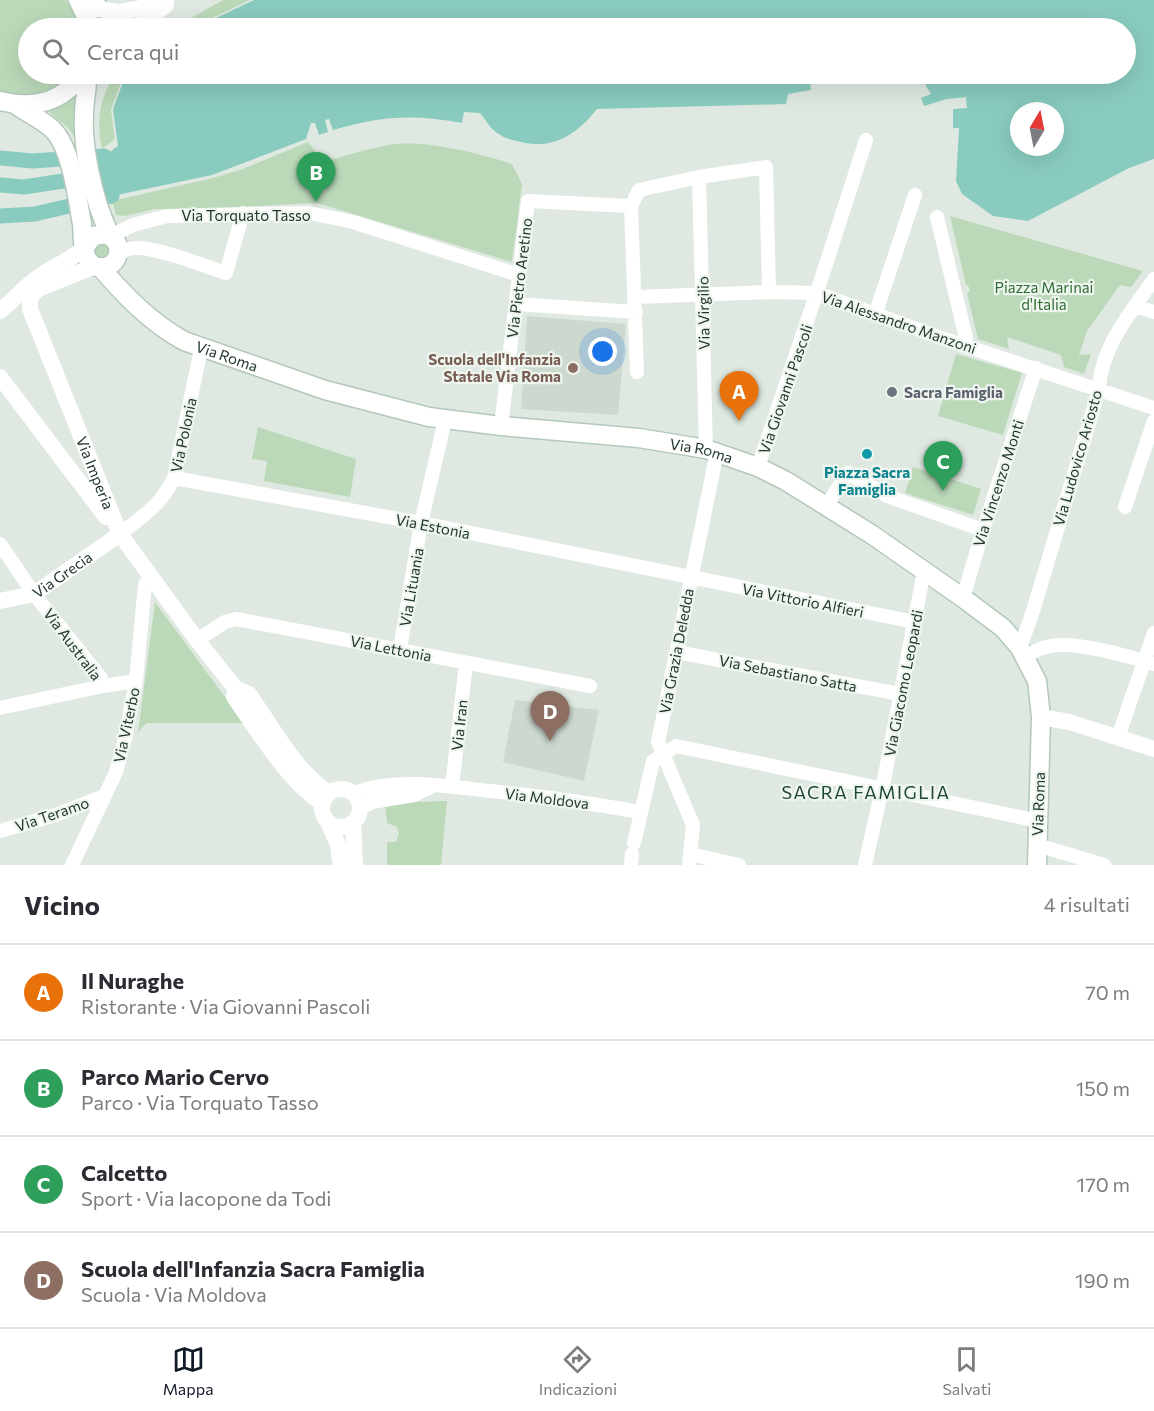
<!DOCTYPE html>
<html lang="it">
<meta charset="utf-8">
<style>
body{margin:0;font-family:Commissioner,sans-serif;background:#f7f7f7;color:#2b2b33}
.compass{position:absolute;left:1010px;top:102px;width:54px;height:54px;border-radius:50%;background:#fff;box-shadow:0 6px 24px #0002;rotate:10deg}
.you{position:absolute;left:603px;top:352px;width:21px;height:21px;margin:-15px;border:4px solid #fff;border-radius:50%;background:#1a73e8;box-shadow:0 0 0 9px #1a73e833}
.badge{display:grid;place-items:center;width:39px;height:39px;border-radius:50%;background:#111827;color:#fff;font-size:20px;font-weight:700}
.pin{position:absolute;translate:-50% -50px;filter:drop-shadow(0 2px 3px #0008)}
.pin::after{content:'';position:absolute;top:32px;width:21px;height:18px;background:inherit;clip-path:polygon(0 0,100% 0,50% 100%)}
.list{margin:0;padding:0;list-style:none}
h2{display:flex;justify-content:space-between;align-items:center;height:78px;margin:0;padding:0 24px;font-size:26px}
h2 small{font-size:20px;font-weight:400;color:#7c7c81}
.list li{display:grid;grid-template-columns:39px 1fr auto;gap:18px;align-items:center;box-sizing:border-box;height:96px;padding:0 24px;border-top:2px solid #e1e1e2}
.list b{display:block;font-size:22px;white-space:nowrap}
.list p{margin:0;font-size:20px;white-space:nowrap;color:#7c7c81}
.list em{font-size:20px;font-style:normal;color:#7c7c81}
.icon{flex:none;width:33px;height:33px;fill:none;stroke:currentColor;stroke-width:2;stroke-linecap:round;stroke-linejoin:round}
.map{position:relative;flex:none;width:1154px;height:865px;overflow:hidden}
.search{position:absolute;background:#fff;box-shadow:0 6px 24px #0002;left:18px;right:18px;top:18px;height:66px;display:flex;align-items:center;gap:15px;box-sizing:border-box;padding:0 21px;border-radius:33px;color:#7c7c81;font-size:22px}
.sheet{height:462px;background:#fff}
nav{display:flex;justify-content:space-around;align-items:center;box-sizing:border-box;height:84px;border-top:2px solid #e1e1e2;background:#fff;font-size:16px;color:#7c7c81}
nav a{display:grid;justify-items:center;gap:3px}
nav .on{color:#111827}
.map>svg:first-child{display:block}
</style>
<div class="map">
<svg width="1154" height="865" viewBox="0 0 1154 865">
<rect width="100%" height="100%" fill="#dfe9e1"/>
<path fill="#cdd9cf" d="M527,316l99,8 -8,91 -97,-6z
M515,700l84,10 -15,71 -81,-19z"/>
<path fill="#bbd9b9" d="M0,0h66l9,12 5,16h-52v46h42c-18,21 -44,27 -70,17z
M223,0h27l-59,28h-18z
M116,74h8l-13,36 4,29 -13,10c-6,-28 -3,-52 14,-75z
M81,89l-5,24 -1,24 -7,-9 -20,-17 21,-9z
M308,142l16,20c21,-6 43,-13 64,-17 35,-6 90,8 124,19l10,20 -10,78 -195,-59 -144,7 -18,-1 -30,7 -9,-1 -4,-14 101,-23 27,-8z
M950,216l193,55 -12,16 -11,-2 -33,46 -8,24 12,-1 -7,20 -20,-7 -3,-12 -54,-18 2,12 -31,-10 -11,-46 3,-2 -2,-6h-2z
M98,242l11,2 2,9 -8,7 -8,-3 -3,-9z
M956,354l66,19 -19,62 -65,-19z
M258,427l98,32 -6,38 -86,-16 3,-20 -15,-2z
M913,467l68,22 -8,26 -68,-22z
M155,602l89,121h-96l-4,2 -6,8z
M447,801l-6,64h-54v-23h9l3,-8 -2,-7 -10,-4 -2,-20z"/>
<path fill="#89ccbf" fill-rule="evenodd" d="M254,0h900v159l-25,9 -101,53 -35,-5 -31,-22 -6,-13 3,-53h-6v-19l14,-1 -1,-11 -19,2 -23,7 -3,-8 10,-4 -12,-20h207v-46h-931zM1019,111h36v36h-36z
M126,74h683l2,16 -23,4 -2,10 -189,5c-20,25 -43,41 -76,33 -7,-2 -16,-3 -22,-8 -8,-4 -13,-14 -19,-21l-16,-1 -2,11c-51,-9 -79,-7 -129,7l-4,-11 -4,1 3,12 -9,3 -4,-12h-4l-5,16 -94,36 -100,21 -8,-40 14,-10 -5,-37z"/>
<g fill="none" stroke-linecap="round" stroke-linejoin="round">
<path stroke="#89ccbf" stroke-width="15" d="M0,158l33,3 71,-5 8,40 -77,18 -35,2
M0,185l24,2 59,-9"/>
<defs>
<g id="secondary">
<path d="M78,0l10,20 2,8"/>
<path d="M92,0l7,8"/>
<path d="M87,74c1,13 -3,27 -3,41 -2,34 11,92 27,121"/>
<path d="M0,101c32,8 63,2 81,-27"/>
<path d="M16,105c11,8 25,14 35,23 20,17 26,69 31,96 1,10 0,28 6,36 12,17 36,3 29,-17l-9,-9 -15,2 -8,11"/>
<path id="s3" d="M100,267c25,29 50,55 84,74l141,49 104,27 72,9 138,12 67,11 52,18 28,14 85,53 92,64 40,30 17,20 17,33 4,36 -4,148"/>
</g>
</defs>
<use href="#secondary" stroke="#b3c8b9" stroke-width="21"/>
<path stroke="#fff" stroke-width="14" d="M699,177l7,272
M937,217l29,121 -2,7
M111,236l22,-11 34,-9 142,-3 44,9 166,53
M118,256c5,-5 10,-8 17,-8 22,-1 69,18 91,25l17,-60
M635,297l134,-5 48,1 130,47 207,68
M516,304l120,8
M1135,306l19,6
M875,315l40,-120
M637,372l-6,-166 8,-16 60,-13 67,-10 3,125
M501,426l27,-225 103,5
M758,467l60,-178 48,-149
M174,478l247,45 494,99
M826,506l22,-33 39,23 96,34
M1125,507l29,-86
M120,534c24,-19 40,-28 54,-56l27,-129
M0,544l34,50 67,84 2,8
M963,598l20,-68 53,-162
M197,640l28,-18 11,-3 354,67
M1020,648l13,-37 66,-221c1,-42 32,-78 55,-111
M400,649l21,-126 24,-103
M676,652l224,42
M1025,657c10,-7 23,-12 36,-12 26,-1 67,11 93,19
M0,708l103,-22 33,-5
M1118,737l36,-104
M452,787l14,-124
M353,793c45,-16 92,-7 137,-2 50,5 100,12 150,21
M361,808l11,-6 42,-7 19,-9
M0,831l56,-16 48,-19
M634,843l19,-82 23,-15 363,75
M1037,845l67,20
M690,854l49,11
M72,865l44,-93 9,-33 11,-58 9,-97 7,-5
M631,865l1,-11
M689,865l4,-40 -35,-83 59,-290
M865,865l19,-85 40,-209"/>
<g stroke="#fff" stroke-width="16">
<path d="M85,7l34,5 27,-5 20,-7"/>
<path d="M135,28l31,-23"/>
<path id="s1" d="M95,266l-57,23 -8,8v12l90,225 77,106 39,49 13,5c24,34 45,76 80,99"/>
<path d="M0,311c14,-11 25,-25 40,-35 15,-11 32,-16 45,-29"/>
<path d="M0,377l106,140"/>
<path id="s2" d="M0,601l34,-7 86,-60"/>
<path d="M236,689l-2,8c24,34 54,84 89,107"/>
<path d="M1041,717l28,5 85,27"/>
<circle cx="341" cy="808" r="19"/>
<path d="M328,822l10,23 3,20"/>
<path d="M353,823l2,42"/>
</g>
<use href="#secondary" stroke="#fff" stroke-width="18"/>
</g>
<circle fill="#8d6e63" stroke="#eff6f0" stroke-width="2" cx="573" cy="368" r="6"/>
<circle fill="#6b7280" stroke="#eff6f0" stroke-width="2" cx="892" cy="392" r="6"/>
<circle fill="#0f9aa8" stroke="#eff6f0" stroke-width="2" cx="867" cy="454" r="6"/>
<g text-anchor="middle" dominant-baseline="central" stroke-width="4.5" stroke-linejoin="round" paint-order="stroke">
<g font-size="15" fill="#21382a" stroke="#eff6f0">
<text x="246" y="215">Via Torquato Tasso</text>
<text transform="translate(519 278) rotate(-83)">Via Pietro Aretino</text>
<text transform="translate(703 313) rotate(-91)">Via Virgilio</text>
<text transform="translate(899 322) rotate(19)">Via Alessandro Manzoni</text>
<text stroke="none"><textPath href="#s3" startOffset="158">Via Roma</textPath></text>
<text transform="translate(785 389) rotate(-71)">Via Giovanni Pascoli</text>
<text transform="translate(183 435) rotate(-78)">Via Polonia</text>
<text stroke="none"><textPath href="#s3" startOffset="644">Via Roma</textPath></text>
<text transform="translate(1077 458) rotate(-74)">Via Ludovico Ariosto</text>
<text stroke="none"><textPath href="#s1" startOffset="261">Via Imperia</textPath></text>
<text transform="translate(998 483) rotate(-72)">Via Vincenzo Monti</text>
<text transform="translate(433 526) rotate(11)">Via Estonia</text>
<text stroke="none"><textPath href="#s2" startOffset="69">Via Grecia</textPath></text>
<text transform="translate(411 587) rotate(-80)">Via Lituania</text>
<text transform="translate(803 600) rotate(11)">Via Vittorio Alfieri</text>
<text transform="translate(73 644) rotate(53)">Via Australia</text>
<text transform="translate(391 648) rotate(11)">Via Lettonia</text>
<text transform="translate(676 651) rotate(-79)">Via Grazia Deledda</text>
<text transform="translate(788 673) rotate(11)">Via Sebastiano Satta</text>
<text transform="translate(903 683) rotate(-79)">Via Giacomo Leopardi</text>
<text transform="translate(126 725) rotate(-78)">Via Viterbo</text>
<text transform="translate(459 725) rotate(-84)">Via Iran</text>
<text transform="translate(547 798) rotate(7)">Via Moldova</text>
<text transform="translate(1038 804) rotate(-88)">Via Roma</text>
<text transform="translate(52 814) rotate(-19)">Via Teramo</text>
</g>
<g font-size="15" fill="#2e6c31" stroke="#eff6f0">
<text x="1044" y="287">Piazza Marinai<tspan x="1044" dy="17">d'Italia</tspan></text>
</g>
<g font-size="15" font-weight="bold" fill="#785e54" stroke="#eff6f0" text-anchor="end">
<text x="561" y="359">Scuola dell'Infanzia<tspan x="561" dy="17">Statale Via Roma</tspan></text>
</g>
<g font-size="15" font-weight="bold" fill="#5b616d" stroke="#eff6f0" text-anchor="start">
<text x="904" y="392">Sacra Famiglia</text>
</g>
<g font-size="15" font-weight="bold" fill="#0d838f" stroke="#eff6f0">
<text x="867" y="472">Piazza Sacra<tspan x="867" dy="17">Famiglia</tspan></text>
</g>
<g font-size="18" letter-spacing="1.5" fill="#1f4830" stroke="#eff6f0">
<text x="866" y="792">SACRA FAMIGLIA</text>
</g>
</g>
</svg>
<svg class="compass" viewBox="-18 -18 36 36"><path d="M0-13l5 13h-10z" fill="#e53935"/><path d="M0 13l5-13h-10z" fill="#7c7c81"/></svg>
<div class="you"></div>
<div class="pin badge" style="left:739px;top:421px;background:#e8710a">A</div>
<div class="pin badge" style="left:316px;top:202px;background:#2e9e5b">B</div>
<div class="pin badge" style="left:943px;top:491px;background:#2e9e5b">C</div>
<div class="pin badge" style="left:550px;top:741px;background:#8d6e63">D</div>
<div class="search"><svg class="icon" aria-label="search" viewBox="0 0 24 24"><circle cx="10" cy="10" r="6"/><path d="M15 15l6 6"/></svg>Cerca qui</div>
</div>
<section class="sheet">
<h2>Vicino<small>4 risultati</small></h2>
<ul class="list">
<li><span class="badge" style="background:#e8710a">A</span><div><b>Il Nuraghe</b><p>Ristorante · Via Giovanni Pascoli</p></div><em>70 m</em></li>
<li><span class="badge" style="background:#2e9e5b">B</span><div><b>Parco Mario Cervo</b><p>Parco · Via Torquato Tasso</p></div><em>150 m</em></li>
<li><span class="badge" style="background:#2e9e5b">C</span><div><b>Calcetto</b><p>Sport · Via Iacopone da Todi</p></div><em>170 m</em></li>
<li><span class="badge" style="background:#8d6e63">D</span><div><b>Scuola dell'Infanzia Sacra Famiglia</b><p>Scuola · Via Moldova</p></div><em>190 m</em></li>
</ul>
</section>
<nav>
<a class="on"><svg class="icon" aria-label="map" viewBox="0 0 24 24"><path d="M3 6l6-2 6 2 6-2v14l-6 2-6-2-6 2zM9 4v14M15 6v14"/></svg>Mappa</a>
<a><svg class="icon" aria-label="directions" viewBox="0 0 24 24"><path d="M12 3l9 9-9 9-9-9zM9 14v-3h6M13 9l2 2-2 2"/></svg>Indicazioni</a>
<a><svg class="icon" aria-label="saved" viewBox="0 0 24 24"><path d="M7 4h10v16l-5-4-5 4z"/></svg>Salvati</a>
</nav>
